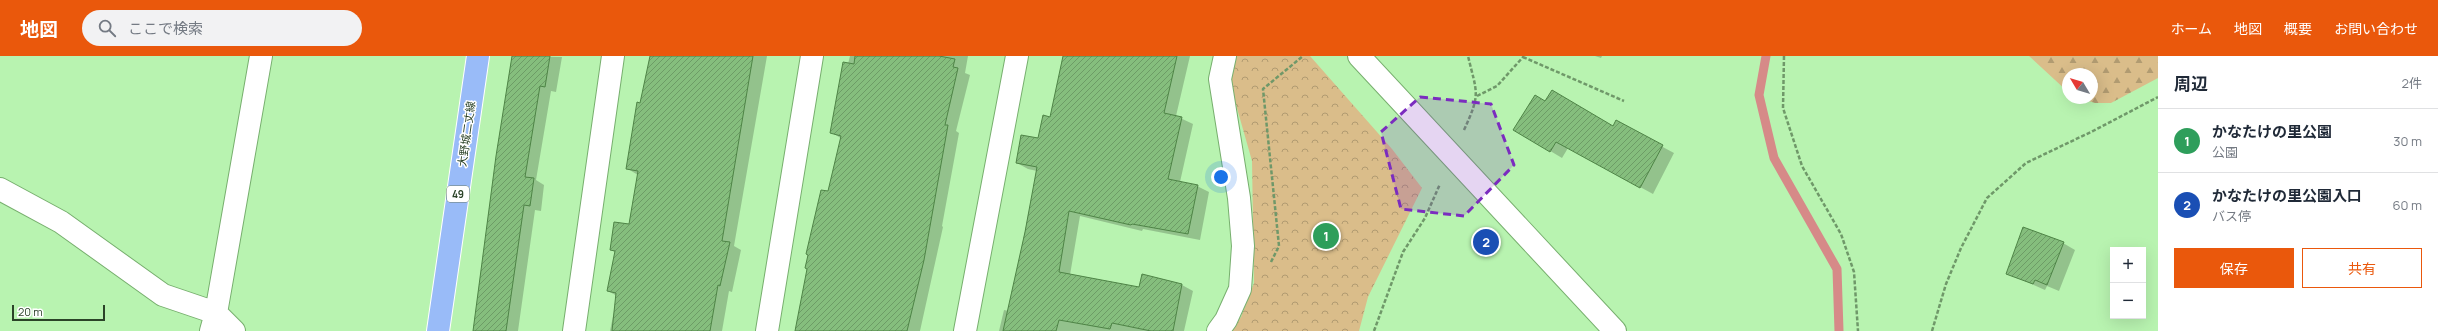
<!DOCTYPE html>
<html lang="ja">
<meta charset="utf-8">
<style>
body{margin:0;font-family:Manrope,"Noto Sans JP",sans-serif;background:#f2f2f3;color:#1f2937}
.controls{position:absolute;right:12px;bottom:12px;display:grid;overflow:hidden;border-radius:0px;box-shadow:0 4px 16px #0002}
.controls button{width:36px;height:36px;display:grid;place-items:center;padding:0;border:0;border-bottom:1px solid #e0e1e3;background:#fff;color:#1f2937;font:20px sans-serif}
.compass{position:absolute;left:2062px;top:12px;width:36px;height:36px;border-radius:50%;background:#fff;box-shadow:0 4px 16px #0002;rotate:308deg}
.scale{position:absolute;left:12px;bottom:10px;width:93px;box-sizing:border-box;padding-left:4px;border:2px solid #2b4328;border-top:0;font-size:11px;line-height:14px;white-space:nowrap;color:#2b4328;-webkit-text-stroke:3px #fff;paint-order:stroke}
.you{position:absolute;left:1221px;top:121px;width:14px;height:14px;margin:-10px;border:3px solid #fff;border-radius:50%;background:#1a73e8;box-shadow:0 0 0 6px #1a73e833}
.badge{display:grid;place-items:center;width:26px;height:26px;border-radius:50%;background:#ea580c;color:#fff;font-size:13px;font-weight:700}
.pin{position:absolute;translate:-50% -50%;border:2px solid #fff;box-shadow:0 1px 4px #0006}
.list{margin:0;padding:0;list-style:none}
h2{display:flex;justify-content:space-between;align-items:center;height:52px;margin:0;padding:0 16px;font-size:17px}
h2 small{font-size:13px;font-weight:400;color:#747a83}
.list li{display:grid;grid-template-columns:26px 1fr auto;gap:12px;align-items:center;box-sizing:border-box;height:64px;padding:0 16px;border-top:1px solid #e0e1e3}
.list b{display:block;font-size:15px;white-space:nowrap}
.list p{margin:0;font-size:13px;white-space:nowrap;color:#747a83}
.list em{font-size:13px;font-style:normal;color:#747a83}
.actions{display:flex;gap:8px;padding:12px 16px}
.actions a{flex:1;padding:9px 0;border:1px solid #ea580c;border-radius:0px;text-align:center;font-size:14px;color:#ea580c}
.actions .main{background:#ea580c;color:#fff}
.icon{flex:none;width:22px;height:22px;fill:none;stroke:currentColor;stroke-width:2;stroke-linecap:round;stroke-linejoin:round}
.map{position:relative;flex:none;width:2158px;height:275px;overflow:hidden}
header{display:flex;align-items:center;gap:24px;box-sizing:border-box;height:56px;padding:0 20px;background:#ea580c;color:#fff}
header strong{font-size:19px}
nav{display:flex;gap:22px;margin-inline-start:auto;font-size:14px}
.search{width:280px;height:36px;background:#f2f2f3;display:flex;align-items:center;gap:10px;box-sizing:border-box;padding:0 14px;border-radius:22px;color:#747a83;font-size:15px}
main{display:flex}
aside{flex:1;background:#fff}
.map>svg:first-child{display:block}
</style>
<header>
<strong>地図</strong>
<div class="search"><svg class="icon" aria-label="search" viewBox="0 0 24 24"><circle cx="10" cy="10" r="6"/><path d="M15 15l6 6"/></svg>ここで検索</div>
<nav><a>ホーム</a><a>地図</a><a>概要</a><a>お問い合わせ</a></nav>
</header>
<main>
<div class="map">
<svg width="2158" height="275" viewBox="0 0 2158 275">
<defs>
<pattern id="forest-firs" width="22" height="20" patternUnits="userSpaceOnUse"><rect width="22" height="20" fill="#dabd8a"/><path d="M5 1l3.5 6h-7zM16 11l3.5 6h-7z" fill="#b19b71"/></pattern>
<pattern id="park-crowns" width="20" height="18" patternUnits="userSpaceOnUse"><rect width="20" height="18" fill="#dabd8a"/><path d="M2 6a3 3 0 1 1 6 0M12 15a3 3 0 1 1 6 0" fill="none" stroke="#b19b71"/></pattern>
<pattern id="building-hatch" width="6" height="6" patternUnits="userSpaceOnUse"><rect width="6" height="6" fill="#85be7d"/><path d="M-1 1l2-2M0 6l6-6M5 7l2-2" fill="none" stroke="#6d9c66"/></pattern>
</defs>
<rect width="100%" height="100%" fill="#b8f3b0"/>
<path fill="url(#forest-firs)" d="M2029,0h129v22l-47,25h-16l-16,-5h13v-24h-24v18z"/>
<path fill="url(#park-crowns)" d="M1235,0h75l82,93 30,39 -54,109 -9,34h-128l10,-14 13,-34 -2,-122 -23,-81z"/>
<path fill="#0003" d="M514,0l48,1 -6,35 -5,-1 -15,89 8,5 -3,26 -6,-1 -17,121h-44z
M651,0h116l-33,190 7,4 -9,42 -3,-1 -7,40h-112l7,-35 -9,-5 7,-39 -4,-2 19,-25 8,-50 -10,-6z
M850,0h118l-3,17 5,2 -14,56 3,2 -17,93 1,1 -23,104h-121l43,-192 -11,-7z
M1064,0h126l-14,60 17,8 -13,58 17,4 12,6 -9,48 -57,-11 -1,2 -62,-15 -10,59 70,13 42,-3 11,6 -9,40h-185l5,-21 5,1 28,-140 -9,-2 -11,-6 21,-24 12,-21z
M1595,0h7l-1,2z
M1545,46l68,26 3,-6 58,31 -21,41 -85,-46 -6,10 -47,-28z
M2063,187l12,7 -16,41 -12,-5 -2,4 -38,-17z"/>
<g fill="none" stroke-linecap="round" stroke-linejoin="round">
<path stroke="#d68a88" stroke-width="9" d="M1766,0l-7,39 15,63 63,111 2,62"/>
</g>
<path fill="url(#building-hatch)" stroke="#4e8446" d="M512,0h38l-5,31 -5,-1 -15,91 9,1 -4,28 -6,-1 -18,126h-33l23,-175z
M650,0h103l-31,185 8,1 -10,44 -2,-1 -8,46h-98l4,-38 -9,-2 8,-40 -5,-1 4,-28 15,2 9,-53 -12,-2 11,-67 3,1z
M855,0h84l16,3 -2,8 5,1 -13,57h3l-24,135 -17,71h-112l12,-62 -2,-1 3,-13 -2,-1 15,-64 7,1 13,-55 -11,-3 13,-71 11,2z
M1063,0h114l-13,57 18,4 -14,62 30,6 -10,49 -56,-10 -1,1 -62,-14 -10,61 80,15 3,-13 40,10 -9,47h-22l-39,-8 -2,6 -51,-9 -3,11h-53l22,-99 12,-65 -21,-4 5,-28 17,3 5,-23 7,2z
M1552,34l61,36 3,-6 47,25 -23,43 -84,-46 -6,10 -37,-22 22,-35 10,6z
M2023,171l41,15 -17,43 -12,-5 -2,4 -27,-10z"/>
<g fill="none" stroke-linecap="round" stroke-linejoin="round">
<defs>
<path id="minor" d="M0,133l61,33 102,73 53,18 18,18
M211,275l5,-18 45,-257
M574,275l39,-275
M767,275l45,-275
M965,275l52,-275
M1218,275l8,-11 14,-31 3,-43 -4,-48 -19,-119 5,-23"/>
<path id="tertiary" d="M1359,0l256,275"/>
<path id="primary" d="M438,275l40,-275"/>
</defs>
<use href="#minor" stroke="#77af6e" stroke-width="24"/>
<use href="#tertiary" stroke="#77af6e" stroke-width="24"/>
<use href="#primary" stroke="#fff" stroke-width="24"/>
<path stroke="#6f9869" stroke-width="2.5" stroke-dasharray="4 2" stroke-linecap="butt" d="M1784,0l-1,52 19,58 39,68 13,38 4,59
M1523,1l101,44
M1477,40l20,-10 27,-30
M1464,74c17,-37 13,-36 4,-74
M1271,206l8,-16 -16,-157 40,-33
M1374,275l29,-79 22,-34 15,-34
M1932,275l14,-47 15,-36 26,-50 39,-35 67,-32 65,-34"/>
<use href="#minor" stroke="#fff" stroke-width="22"/>
<use href="#tertiary" stroke="#fff" stroke-width="22"/>
<use href="#primary" stroke="#99bbf8" stroke-width="22"/>
</g>
<path fill="#7b2cbf" fill-opacity="0.2" stroke="#7b2cbf" stroke-width="3" stroke-dasharray="8 5" stroke-linejoin="round" d="M1420,41l71,7 23,61 -50,51 -63,-7 -20,-77z"/>
<g text-anchor="middle" dominant-baseline="central" stroke-width="3" stroke-linejoin="round" paint-order="stroke">
<rect fill="#fff" stroke="#6b7b68" stroke-width="1" x="447" y="130" width="22" height="16" rx="3"/>
<g font-size="10" font-weight="bold" fill="#2b4328">
<text x="458" y="138">49</text>
</g>
<g font-size="11" fill="#2b4328" stroke="#fff">
<text transform="translate(466 78) rotate(-82)">大野城二丈線</text>
</g>
</g>
</svg>
<div class="controls">
<button>+</button>
<button>−</button>
</div>
<svg class="compass" viewBox="-18 -18 36 36"><path d="M0-13l5 13h-10z" fill="#e53935"/><path d="M0 13l5-13h-10z" fill="#747a83"/></svg>
<div class="scale">20 m</div>
<div class="you"></div>
<div class="pin badge" style="left:1326px;top:180px;background:#2e9e5b">1</div>
<div class="pin badge" style="left:1486px;top:186px;background:#1a4fb4">2</div>
</div>
<aside>
<h2>周辺<small>2件</small></h2>
<ul class="list">
<li><span class="badge" style="background:#2e9e5b">1</span><div><b>かなたけの里公園</b><p>公園</p></div><em>30 m</em></li>
<li><span class="badge" style="background:#1a4fb4">2</span><div><b>かなたけの里公園入口</b><p>バス停</p></div><em>60 m</em></li>
</ul>
<div class="actions"><a class="main">保存</a><a>共有</a></div>
</aside>
</main>
